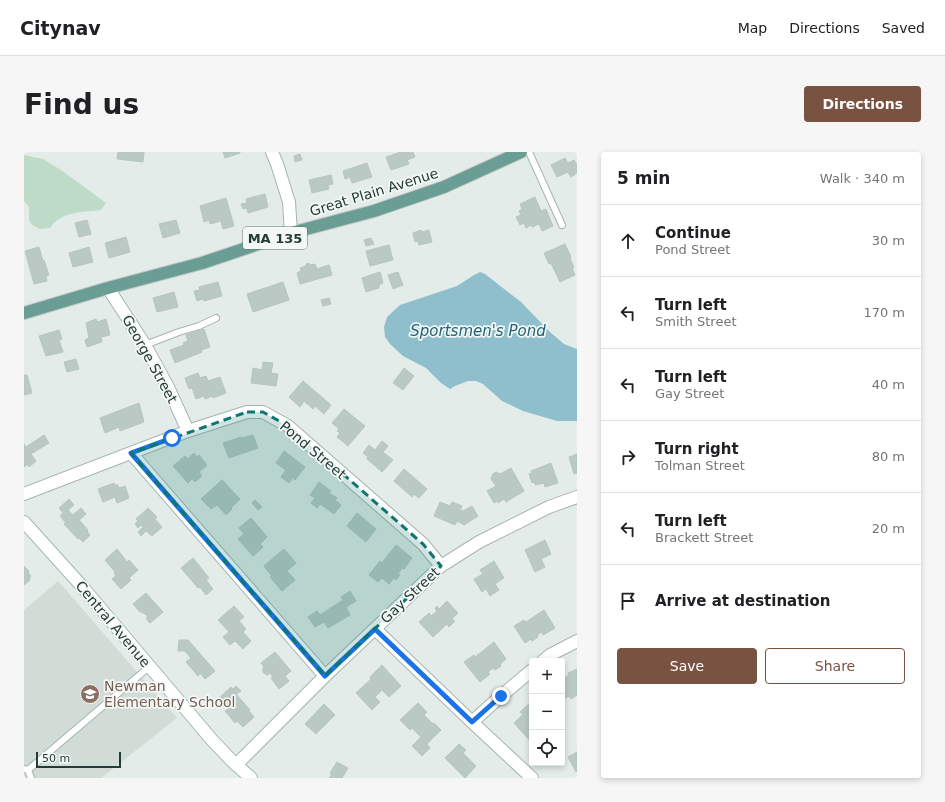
<!DOCTYPE html>
<meta charset="utf-8">
<style>
body{margin:0;font-family:"DejaVu Sans",sans-serif;background:#f6f6f6;color:#202124}
.controls{position:absolute;right:12px;bottom:12px;display:grid;overflow:hidden;border-radius:4px;box-shadow:0 2px 6px #0003}
.controls button{width:36px;height:36px;display:grid;place-items:center;padding:0;border:0;border-bottom:1px solid #e0e0e0;background:#fff;color:#202124;font:20px sans-serif}
.scale{position:absolute;left:12px;bottom:10px;width:85px;box-sizing:border-box;padding-left:4px;border:2px solid #243c37;border-top:0;font-size:11px;line-height:14px;white-space:nowrap;color:#243c37;-webkit-text-stroke:3px #f3f8f6;paint-order:stroke}
.stop{position:absolute;width:12px;height:12px;margin:-9px;border:3px solid #1a73e8;border-radius:50%;background:#fff}
.stop.end{background:#1a73e8;border-color:#fff;box-shadow:0 1px 4px #0008}
.list{margin:0;padding:0;list-style:none}
h2{display:flex;justify-content:space-between;align-items:center;height:52px;margin:0;padding:0 16px;font-size:17px}
h2 small{font-size:13px;font-weight:400;color:#757577}
.list li{display:grid;grid-template-columns:26px 1fr auto;gap:12px;align-items:center;box-sizing:border-box;height:72px;padding:0 16px;border-top:1px solid #e0e0e0}
.list b{display:block;font-size:15px;white-space:nowrap}
.list p{margin:0;font-size:13px;white-space:nowrap;color:#757577}
.list em{font-size:13px;font-style:normal;color:#757577}
.actions{display:flex;gap:8px;padding:12px 16px}
.actions a{flex:1;padding:9px 0;border:1px solid #7a5241;border-radius:4px;text-align:center;font-size:14px;color:#7a5241}
.actions .main{background:#7a5241;color:#fff}
.icon{flex:none;width:22px;height:22px;fill:none;stroke:currentColor;stroke-width:2;stroke-linecap:round;stroke-linejoin:round}
.map{position:relative;flex:none;width:553px;height:626px;overflow:hidden;border-radius:4px}
header{display:flex;align-items:center;gap:24px;box-sizing:border-box;height:56px;padding:0 20px;background:#fff;border-bottom:1px solid #e0e0e0}
header strong{font-size:19px}
nav{display:flex;gap:22px;margin-inline-start:auto;font-size:14px}
.intro{display:flex;align-items:center;justify-content:space-between;box-sizing:border-box;height:96px;padding:0 24px}
h1{margin:0;font-size:28px}
.button{padding:10px 18px;border-radius:4px;background:#7a5241;color:#fff;font-size:14px;font-weight:700}
main{display:flex;gap:24px;padding:0 24px}
aside{flex:1;background:#fff;border-radius:4px;box-shadow:0 2px 6px #0003}
.map>svg:first-child{display:block}
</style>
<header>
<strong>Citynav</strong>
<nav><a>Map</a><a>Directions</a><a>Saved</a></nav>
</header>
<div class="intro"><h1>Find us</h1><a class="button">Directions</a></div>
<main>
<div class="map">
<svg width="553" height="626" viewBox="0 0 553 626">
<rect width="100%" height="100%" fill="#e3ece8"/>
<path fill="#d1dcd7" d="M34,429l119,137 -76,60h-77v-168z"/>
<path fill="#bddbc7" d="M0,3l19,4 18,11 45,33 -5,7c-18,2 -40,1 -51,18l-10,1 -8,-4 -3,-5v-13l-5,-6z"/>
<path fill="#8fbfcd" d="M456,120l5,2 36,28 29,30 14,12 13,5v72h-20l-34,-10 -21,-10 -19,-17 -7,-3h-8l-13,5 -5,3 -9,-6 -15,-15 -23,-12 -13,-12 -5,-7 -1,-10 3,-10 13,-12 57,-19 17,-11z"/>
<path fill="#bbc9c5" stroke="#b6c5c0" d="M94,0h26l-1,10 -26,-3z
M199,0h17v1l-15,5z
M377,0h12l2,5 -8,3 2,4 -18,6 -5,-13z
M276,2l2,6 -7,2 -1,-6z
M541,6l3,5 6,-3 3,5v8l-6,4 -3,-5 -11,5 -6,-12z
M343,11l5,14 -20,6 -2,-6 -5,2 -2,-8z
M307,23l2,9 -5,1 1,4 -17,4 -3,-13z
M241,42l3,13 -20,6 -1,-5 -4,1 -2,-5 6,-1 -1,-4z
M511,45l6,14 5,-2 7,17 -11,5 -3,-7 -7,3 -1,-2 -5,3 -2,-5 -4,2 -4,-8 5,-2 -2,-4 3,-2 -2,-5z
M202,46l8,28 -11,3 -2,-8 -11,3 -1,-4 -5,2 -4,-16z
M63,68l4,14 -12,3 -4,-14z
M152,68l4,13 -17,5 -4,-14z
M397,78l1,2 7,-2 3,12 -13,3 -1,-4 -3,1 -2,-9z
M102,85l4,15 -21,6 -4,-15z
M347,86l3,6 -8,2 -2,-6z
M541,92l6,13 -1,1 4,10h-2l3,7 -15,7 -9,-19 -2,1 -5,-11z
M365,93l4,15 -23,6 -4,-15z
M15,95l4,14 1,-1 5,15 -3,1 1,5 -13,3 -9,-33z
M65,95l4,15 -20,5 -4,-14z
M285,111l1,2 5,-1 2,5 12,-4 3,10 -32,9 -3,-11 4,-2 -1,-3 6,-2v-2z
M356,120l3,11 -4,2v3l-13,4 -4,-14z
M374,120l5,13 -10,4 -5,-14z
M194,130l4,14 -18,5 -1,-2 -6,2 -3,-10 6,-1 -1,-3z
M259,130l6,18 -36,12 -6,-18z
M150,140l4,15 -21,5 -4,-14z
M305,146l2,6 -8,2 -2,-6z
M72,167l1,3 9,-3 4,16 -9,2 1,5 -15,5 -2,-7 4,-2 -3,-15z
M180,177l6,18 -9,3 1,2 -27,11 -5,-13 14,-5 -1,-2 5,-2 -2,-6z
M35,178l3,9 -3,1 4,12 -17,4 -7,-20z
M52,207l3,10 -12,3 -3,-10z
M239,210l10,1 -2,10 7,1 -2,12 -25,-3 2,-15 9,2z
M380,216l10,8 -11,14 -10,-7z
M174,221l2,5 6,-2 2,5 12,-4 6,16 -13,5v-2l-8,3 -1,-3 -8,3 -4,-11 -3,1 -4,-11z
M0,223h3l5,18 -8,2z
M279,229l28,24 -7,9 -9,-8 -2,3 -9,-8 -4,6 -11,-10z
M115,251l5,19 -24,9 -1,-4 -14,6 -5,-15z
M320,257l21,17 -17,20 -11,-9 3,-4 -3,-2 2,-2 -7,-6z
M20,283l5,8 -18,11 5,7 -7,6 -1,-3 -4,3v-23l2,3z
M229,283l5,13 -29,10 -6,-15 18,-6 1,1z
M358,289l6,5 -5,6 10,8 -11,12 -15,-13 1,-2 -5,-4 6,-8 6,5z
M260,299l21,16 -10,13 -2,-2 -4,5 -8,-6 5,-7 -10,-7z
M170,301l3,4 2,-2 8,10 -8,7 3,4 -7,6 -3,-3 -4,4 -15,-17 12,-10 3,3z
M553,302v19l-3,1 -5,-17z
M527,311l7,20 -13,4 -1,-4 -9,2v-3l-3,1 -3,-9 3,-1 -1,-2z
M487,316l13,23 -18,11 -2,-3 -6,4 -1,-2 -3,2 -7,-12 9,-5 -5,-7 2,-5 3,-2 4,2z
M380,317l23,20 -8,9 -5,-4 -2,3 -18,-16z
M198,328l18,19 -9,9 1,1 -6,6 -9,-10 -6,4 -10,-10z
M295,330l12,9 -2,2 8,5 -2,2 6,5 -7,9 -14,-10 -3,4 -6,-5 4,-5 -5,-3z
M90,331l1,2h3l1,3 6,-2 4,12 -12,5 -2,-6 -12,5 -5,-13z
M45,347l5,6 -6,5 5,5 8,-7 5,6 -7,6 9,10 -1,1 3,4 -7,7 -4,-4 -1,1 -14,-15 2,-1 -6,-7 3,-3 -4,-5z
M231,348l7,7 -4,3 -6,-7z
M416,350l10,4 2,-4 10,4 -2,4 3,1 9,-5 6,10 -14,9 -7,-4 -2,4 -21,-9z
M124,356l9,9 -2,2 7,8 -10,9 -6,-5 -5,5 -3,-4 5,-5 -2,-2 -3,3 -3,-4 3,-3 -2,-2z
M333,361l19,16 -10,13 -19,-16z
M227,366l16,19 -7,7 3,3 -10,9 -15,-17 6,-5 -5,-6z
M521,388l6,14 -10,5 4,8 -10,5 -10,-22z
M372,393l16,13 -8,11 -2,-1 -4,6 2,1 -4,5 -2,-2 -5,6 -7,-6 -4,4 -9,-7 11,-14 2,2z
M93,397l10,13 2,-2 9,10 -9,8 2,2 -10,9 -9,-10 4,-3 -2,-3 1,-1 -10,-12z
M260,397l12,14 -9,8 8,9 -13,11 -12,-14 2,-1 -8,-10z
M169,406l16,20 -3,2 7,9 -7,6 -6,-8 -2,1 -17,-20z
M470,409l10,17 -9,6 4,6 -9,6 -4,-7 -4,3 -8,-13 9,-5 -3,-4z
M0,414l5,5 -1,2 3,3 -2,2 1,2 -6,5z
M326,439l6,10 -10,6 4,8 -22,13 -4,-6 -9,5 -7,-10 9,-6 3,4 23,-15 -2,-3z
M122,441l17,19 -13,11 -3,-3v-5l-8,-4 -6,-7z
M423,449l11,12 -6,6 3,2 -6,6 -2,-3 -14,13 -14,-15 10,-9 2,3 6,-5 -2,-2 2,-3 2,3z
M210,454l10,11 -5,4 7,8 -3,3 8,9 -8,8 -8,-8 -5,4 -7,-8 6,-5 -11,-12z
M520,458l11,18 -12,7 -1,-3 -5,3 1,2 -6,4 -1,-2 -6,4 -11,-17 10,-6 2,2z
M155,488h9l27,31 -10,8 -5,-6 -2,3 -12,-14 5,-4 -6,-7h-7z
M470,490l12,17 -6,5 1,2 -6,4 -2,-2 -5,4 2,2 -10,8 -16,-20 10,-7 1,2z
M251,500l16,19 -6,5 4,5 -10,8 -8,-11 2,-1 -3,-4 -2,2 -3,-1 -2,-2v-4l1,-1 -3,-4z
M358,513l19,21 -12,11 -7,-7 -7,7 5,5 -8,8 -16,-17 15,-14 -1,-2z
M553,517v26l-6,4 -2,-3 -7,4v-20l7,-5 -1,-2z
M212,534l5,5 -5,3 14,16 -1,1 5,6 -11,10 -6,-6 -2,2 -10,-12 3,-2 -10,-10 13,-12 2,2z
M507,550l1,1v40l-18,-20 9,-9 -3,-2z
M394,551l9,9 -3,3 9,9 1,-1 7,7 -14,14 3,4 -8,8 -10,-10 9,-9 -9,-9 -2,2 -10,-10z
M300,552l11,11 -19,19 -11,-10z
M435,592l7,6 -3,3 13,13 -11,12 -20,-20z
M553,600v19l-1,1 -8,-15z
M313,610l11,6 -6,10h-13l3,-4 -2,-1z"/>
<g fill="none" stroke-linecap="round" stroke-linejoin="round">
<defs>
<path id="lane" d="M505,0l33,73
M121,193l34,-13 20,-6 17,-8
M0,617l4,1 3,8
M4,618l121,-103"/>
<path id="street" d="M248,0l5,12 12,38 2,31
M84,136l37,57 23,42 20,44
M107,301l194,223
M0,342l164,-63 59,-19h16l25,14 135,118 18,22
M351,477l97,93 60,56
M519,509l7,-6 27,-14
M448,570l29,-26 31,-26
M212,613l89,-89 116,-110 38,-24 70,-35 28,-10"/>
<path id="secondary" d="M0,370l55,61 133,157 19,20 20,18"/>
<path id="primary" d="M0,161l84,-25 94,-25 89,-30 83,-22 70,-24 77,-35"/>
</defs>
<use href="#lane" stroke="#a6b4af" stroke-width="8"/>
<use href="#street" stroke="#a6b4af" stroke-width="14"/>
<use href="#secondary" stroke="#a2b7b1" stroke-width="14"/>
<use href="#primary" stroke="#c2c8c7" stroke-width="14"/>
<use href="#lane" stroke="#fff" stroke-width="6"/>
<use href="#street" stroke="#fff" stroke-width="12"/>
<use href="#secondary" stroke="#fff" stroke-width="12"/>
<use href="#primary" stroke="#6a9e94" stroke-width="12"/>
</g>
<g fill="none" stroke-linecap="round" stroke-linejoin="round">
<path stroke="#1a73e8" stroke-width="5" d="M148,286l-41,15 194,223 50,-47 97,93 29,-26"/>
</g>
<path fill="#0f766e" fill-opacity="0.2" stroke="#0f766e" stroke-width="3" stroke-dasharray="8 5" stroke-linejoin="round" d="M223,260h16l25,14 135,118 18,22 -116,110 -194,-223z"/>
<defs>
<symbol id="school-disc" viewBox="-11 -11 22 22"><circle r="9.5" fill="#8d6e63" stroke="#f3f8f6"/><path d="M0-5L7-2L0 1L-7-2ZM-4 1L0 2.5L4 1V4Q0 6-4 4Z" fill="#fff"/></symbol>
</defs>
<g fill-rule="evenodd">
<use href="#school-disc" x="55" y="531" width="22" height="22"/>
</g>
<g text-anchor="middle" dominant-baseline="central" stroke-width="3.5" stroke-linejoin="round" paint-order="stroke">
<rect fill="#f3f8f6" stroke="#627470" stroke-width="1" x="219" y="75" width="64" height="22" rx="3"/>
<g font-size="13" font-weight="bold" fill="#243c37">
<text x="251" y="86">MA 135</text>
</g>
<g font-size="14" fill="#243c37" stroke="#f3f8f6">
<text transform="translate(350 40) rotate(-17)">Great Plain Avenue</text>
<text transform="translate(126 207) rotate(61)">George Street</text>
<text transform="translate(289 298) rotate(40)">Pond Street</text>
<text transform="translate(386 443) rotate(-43)">Gay Street</text>
<text transform="translate(89 472) rotate(50)">Central Avenue</text>
</g>
<g font-size="14" fill="#785e54" stroke="#f3f8f6" text-anchor="start">
<text x="80" y="534">Newman<tspan x="80" dy="16">Elementary School</tspan></text>
</g>
<g font-size="15" font-style="italic" fill="#226174" stroke="#f3f8f6">
<text x="454" y="179">Sportsmen's Pond</text>
</g>
</g>
</svg>
<div class="controls">
<button>+</button>
<button>−</button>
<button><svg class="icon" aria-label="locate" viewBox="0 0 24 24"><circle cx="12" cy="12" r="6"/><path d="M12 2v4M12 18v4M2 12h4M18 12h4"/></svg></button>
</div>
<div class="scale">50 m</div>
<div class="stop" style="left:148px;top:286px"></div>
<div class="stop end" style="left:477px;top:544px"></div>
</div>
<aside>
<h2>5 min<small>Walk · 340 m</small></h2>
<ul class="list">
<li><svg class="icon" aria-label="ahead" viewBox="0 0 24 24"><path d="M12 20V5M6 11l6-6 6 6"/></svg><div><b>Continue</b><p>Pond Street</p></div><em>30 m</em></li>
<li><svg class="icon" aria-label="left" viewBox="0 0 24 24"><path d="M17 20v-9H6M10 6l-5 5 5 5"/></svg><div><b>Turn left</b><p>Smith Street</p></div><em>170 m</em></li>
<li><svg class="icon" aria-label="left" viewBox="0 0 24 24"><path d="M17 20v-9H6M10 6l-5 5 5 5"/></svg><div><b>Turn left</b><p>Gay Street</p></div><em>40 m</em></li>
<li><svg class="icon" aria-label="right" viewBox="0 0 24 24"><path d="M7 20v-9h11M14 6l5 5-5 5"/></svg><div><b>Turn right</b><p>Tolman Street</p></div><em>80 m</em></li>
<li><svg class="icon" aria-label="left" viewBox="0 0 24 24"><path d="M17 20v-9H6M10 6l-5 5 5 5"/></svg><div><b>Turn left</b><p>Brackett Street</p></div><em>20 m</em></li>
<li><svg class="icon" aria-label="arrive" viewBox="0 0 24 24"><path d="M6 21V4h12l-3 4 3 4H6"/></svg><div><b>Arrive at destination</b></div></li>
</ul>
<div class="actions"><a class="main">Save</a><a>Share</a></div>
</aside>
</main>
